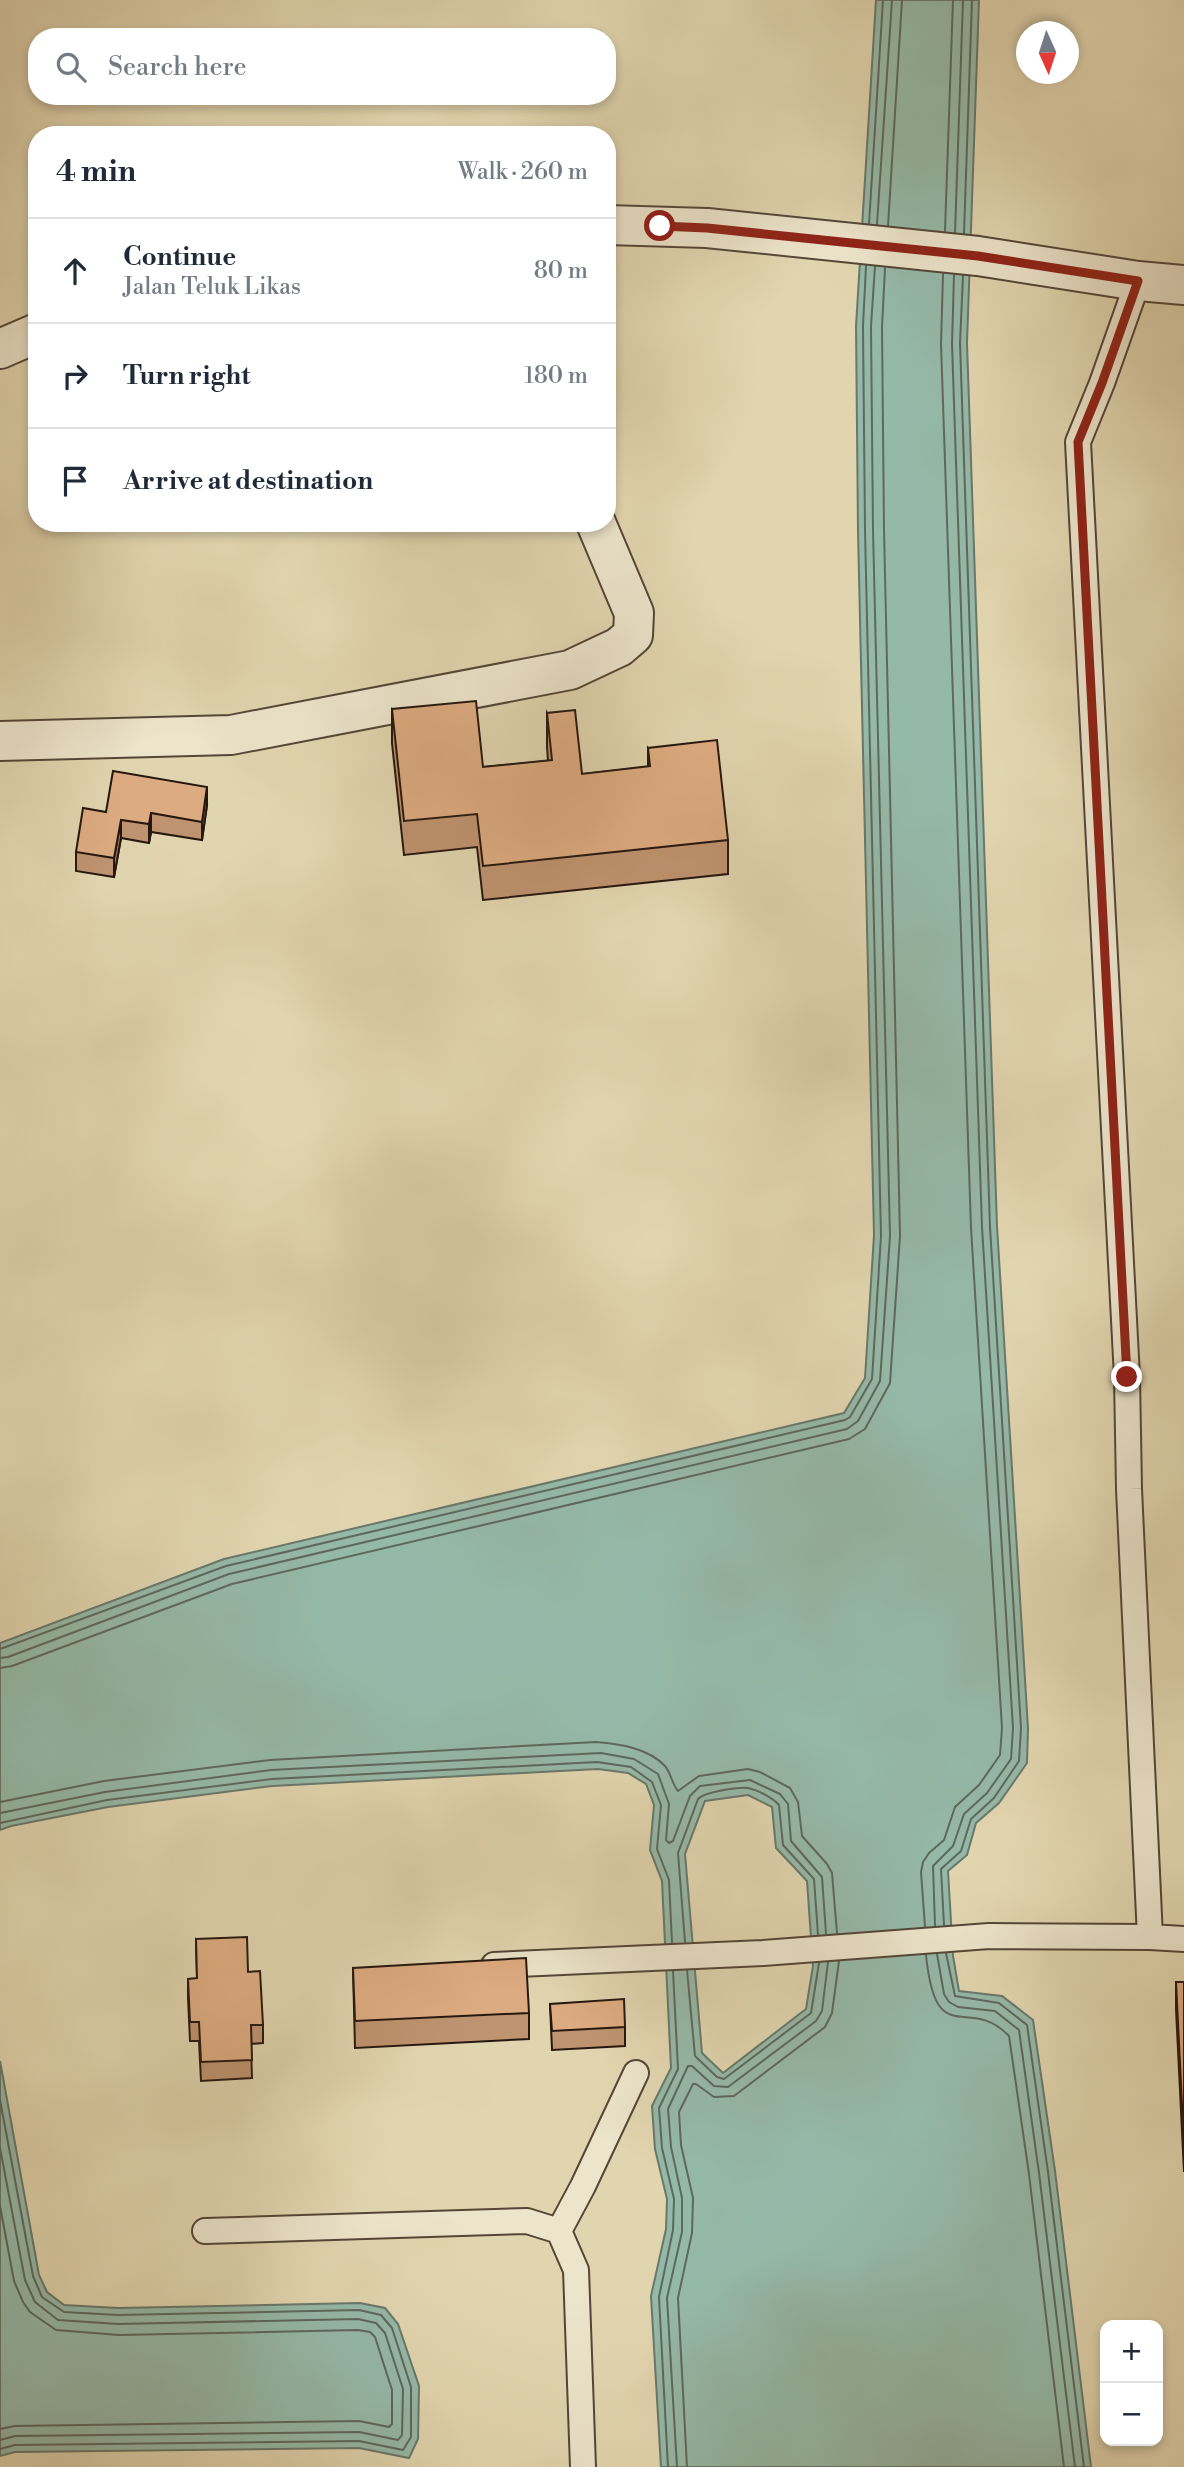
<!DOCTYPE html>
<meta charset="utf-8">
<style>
body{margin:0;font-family:"Libre Bodoni",serif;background:#f2f2f3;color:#1f2937}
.controls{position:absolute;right:21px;bottom:21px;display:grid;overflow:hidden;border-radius:14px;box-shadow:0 4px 10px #0003}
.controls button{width:63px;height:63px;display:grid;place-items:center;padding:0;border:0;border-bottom:2px solid #e0e1e3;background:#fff;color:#1f2937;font:35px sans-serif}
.compass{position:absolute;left:1016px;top:21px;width:63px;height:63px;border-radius:50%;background:#fff;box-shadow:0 4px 10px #0003;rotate:177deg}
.stop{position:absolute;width:21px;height:21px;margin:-16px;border:5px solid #8f2418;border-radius:50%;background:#fff}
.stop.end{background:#8f2418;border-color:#fff;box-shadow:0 2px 7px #0008}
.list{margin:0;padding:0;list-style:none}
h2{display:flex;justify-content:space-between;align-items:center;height:91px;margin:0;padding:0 28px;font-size:30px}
h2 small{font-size:23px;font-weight:400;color:#747a83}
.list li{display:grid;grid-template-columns:46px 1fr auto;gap:21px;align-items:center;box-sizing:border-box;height:105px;padding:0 28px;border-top:2px solid #e0e1e3}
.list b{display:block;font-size:26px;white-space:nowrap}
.list p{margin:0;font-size:23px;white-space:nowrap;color:#747a83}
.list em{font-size:23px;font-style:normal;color:#747a83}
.icon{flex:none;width:38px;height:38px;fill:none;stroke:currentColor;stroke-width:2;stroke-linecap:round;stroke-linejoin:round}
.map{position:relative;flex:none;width:1184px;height:2467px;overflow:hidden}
.search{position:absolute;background:#fff;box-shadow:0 4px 10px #0003;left:28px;top:28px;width:588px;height:77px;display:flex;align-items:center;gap:18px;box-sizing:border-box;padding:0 24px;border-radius:28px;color:#747a83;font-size:26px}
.panel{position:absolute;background:#fff;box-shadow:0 4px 10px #0003;left:28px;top:126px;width:588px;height:406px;border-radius:28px}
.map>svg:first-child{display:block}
</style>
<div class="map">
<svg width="1184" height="2467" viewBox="0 0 1184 2467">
<rect width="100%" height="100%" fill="#e1d5af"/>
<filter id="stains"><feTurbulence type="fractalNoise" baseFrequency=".00286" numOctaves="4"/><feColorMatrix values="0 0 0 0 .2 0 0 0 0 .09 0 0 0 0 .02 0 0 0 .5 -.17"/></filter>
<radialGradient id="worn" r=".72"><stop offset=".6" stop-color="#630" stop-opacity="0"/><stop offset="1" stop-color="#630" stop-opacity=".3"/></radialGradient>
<path fill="#95b9a8" stroke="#69786b" stroke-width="2" fill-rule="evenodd" d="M876,0h103l-12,343 30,883 31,502 -1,35 -28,40 -23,20 -9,32 -19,16 5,85 6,35 43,5 31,24 22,151 36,296h-430l-10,-171 15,-67 1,-30 -12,-50 -3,-43 19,-38 -9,-187 -12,-31 4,-45 -8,-21 -18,-11 -30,-4 -326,17 -164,21 -97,19 -11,4v-187l224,-84 620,-146 21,-35 9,-143 -16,-704 -2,-205zM748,1795l24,12 4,41 31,33 6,85 -7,43 -83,64 -21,-20 -17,-199 20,-53z
M0,2061l39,214 8,17 17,13 54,3 242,-5 25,5 13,16 21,62 -1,53 -9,19 -50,-10 -344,4 -15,4z"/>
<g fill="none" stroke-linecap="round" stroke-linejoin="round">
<path stroke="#5e685c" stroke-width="2" d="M869,224l14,-224
M877,224l15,-224
M888,226l14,-226
M945,231l8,-231
M955,233l8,-233
M964,233l8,-233
M0,1649l226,-83 619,-146 5,-3 22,-38 9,-143 -16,-706 -2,-204 3,-60
M0,1658l8,-1 221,-83 618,-145 11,-8 22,-40 10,-145 -17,-706 -2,-204 4,-60
M0,1668l12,-2 220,-82 617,-145 16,-10 25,-46 10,-147 -16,-706 -2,-203 3,-59
M0,1802l104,-21 166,-21 326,-18c24,2 52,6 69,24 6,7 7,18 13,25l21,-15 49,-7 12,3 30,16 8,14 4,34 25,28 5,9 5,60
M0,1813l105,-21 166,-22 330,-17 33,6 24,15 11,30 -3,36 3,3 4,-2 17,-45 10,-10 50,-6 30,14 8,10 3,37 31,36 4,57
M0,1823l107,-23 165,-21 325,-17 34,5 21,15 9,23 -4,44 12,31 3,63
M944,1925l-3,-56 20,-18 10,-32 23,-21 25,-37 2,-33 -31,-501 -30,-884 3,-67
M935,1926l-2,-60 20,-20 11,-32 23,-21 24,-34 2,-31 -31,-501 -30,-883 2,-69
M925,1927l-4,-55 2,-10 6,-9 15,-13 11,-33 24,-22 21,-30 2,-27 -31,-500 -30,-884 2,-70
M685,1942l-7,-89 20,-54c6,-7 40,-12 50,-11 10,2 25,10 31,17l4,40 31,34 4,56
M946,1953l9,43 44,7 28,22 21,147 36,295
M937,1954l7,40 5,8 9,5 37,4 24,19 20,143 36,294
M926,1955c10,98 42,38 83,81l20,138 35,293
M687,1970l8,86 22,21 7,2 87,-66 8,-50
M0,2100l33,176 9,21 22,15 54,3 241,-5 22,5 11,13 19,59v50l-8,13 -44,-9 -344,4 -15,4
M0,2148l25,132 10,22 23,18 60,4 240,-5 18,4 9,10 18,56 -1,46 -4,5 -39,-8 -344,4 -15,4
M0,2206l14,75 9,21 7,10 26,18 63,5 239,-5 12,2 5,5 17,53v34l-3,3 -30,-6 -344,5 -15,3
M668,2467l-9,-170 14,-67 1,-31 -12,-51 -3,-40 19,-39 -5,-98
M677,2467l-10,-169 15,-66v-34l-11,-51 -3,-38 20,-43h4l22,20 14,1 88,-66 6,-10 6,-49
M687,2467l-9,-169 14,-65 1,-35 -12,-53 -2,-33 14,-28h3l18,13 20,-1 91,-69 7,-14 7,-52"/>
<defs>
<path id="service" d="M1138,281l-36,102 -24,59 49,935 2,112 21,448 34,2
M494,1965l269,-12 226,-17 161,1
M205,2231l322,-10 32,10 17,39 7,197
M559,2231l24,-45 53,-113"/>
<path id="minor" d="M0,741l231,-6 339,-65 49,-23 14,-12 1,-22 -38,-90"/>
<path id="tertiary" d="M607,225l100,3 271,28 160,25 46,4
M0,349l37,-16"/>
</defs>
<use href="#service" stroke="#554637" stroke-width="28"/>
<use href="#minor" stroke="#554637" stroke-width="42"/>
<use href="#tertiary" stroke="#554637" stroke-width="42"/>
<use href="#service" stroke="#ece4cb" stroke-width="24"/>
<use href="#minor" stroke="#ece4cb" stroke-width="38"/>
<use href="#tertiary" stroke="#ece4cb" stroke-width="38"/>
</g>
<path fill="#be936f" stroke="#26170f" stroke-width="2" d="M392,709l91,58 65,-6 -1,-14v-34l35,61 66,-7v-19l80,92v34l-245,26 -6,-53 -73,8 -12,-112z
M207,805l-5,35 -51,-8 -2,11 -28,-5 -7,39 -38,-6v-19l30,-40z
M196,1939l52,33 15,53v18l-12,1 1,34 -51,3 -2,-40h-9l-2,-43v-19h9z
M353,1968l176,45v26l-174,9z
M1176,1982h8v190l-8,-163z
M550,2004l75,23v19l-73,4z"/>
<path fill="#9b785a" stroke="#26170f" stroke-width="2" d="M207,787v18l-5,35v-18z
M151,813v19l-2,11v-19z
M121,820v18l-7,39v-19z"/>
<path fill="#ddab81" stroke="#26170f" stroke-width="2" d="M476,701l7,66 69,-7 -5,-47 28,-3 7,64 68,-8 -2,-18 69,-8 11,100 -245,26 -6,-52 -73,7 -12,-112z
M113,771l94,16 -5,35 -51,-9 -2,11 -28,-4 -7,38 -38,-6 7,-44 23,4z
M247,1937l1,35 12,-1 3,54h-12l1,35 -51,2 -2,-40h-9l-2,-43 9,-1 -1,-39z
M526,1958l3,55 -174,8 -2,-53z
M1176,1982h8v164z
M624,1999l1,28 -73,4 -2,-27z"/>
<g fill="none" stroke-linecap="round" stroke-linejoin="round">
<path stroke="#8f2418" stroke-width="9" d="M660,226l47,2 271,28 160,25 -36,102 -24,59 49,935"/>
</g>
<rect width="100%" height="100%" filter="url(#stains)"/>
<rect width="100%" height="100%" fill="url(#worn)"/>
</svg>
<div class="controls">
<button>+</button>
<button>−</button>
</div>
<svg class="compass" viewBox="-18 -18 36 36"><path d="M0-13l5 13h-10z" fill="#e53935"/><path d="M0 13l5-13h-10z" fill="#747a83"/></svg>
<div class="stop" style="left:660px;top:226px"></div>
<div class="stop end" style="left:1127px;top:1377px"></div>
<div class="search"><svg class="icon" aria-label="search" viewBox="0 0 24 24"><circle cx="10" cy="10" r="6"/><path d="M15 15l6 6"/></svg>Search here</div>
<section class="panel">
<h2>4 min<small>Walk · 260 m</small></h2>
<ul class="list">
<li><svg class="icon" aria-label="ahead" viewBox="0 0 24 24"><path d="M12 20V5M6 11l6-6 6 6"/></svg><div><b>Continue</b><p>Jalan Teluk Likas</p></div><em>80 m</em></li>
<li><svg class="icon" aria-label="right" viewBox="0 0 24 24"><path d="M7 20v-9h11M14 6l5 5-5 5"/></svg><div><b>Turn right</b></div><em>180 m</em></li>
<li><svg class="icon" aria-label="arrive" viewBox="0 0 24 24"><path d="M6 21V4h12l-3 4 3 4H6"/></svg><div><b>Arrive at destination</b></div></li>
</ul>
</section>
</div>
